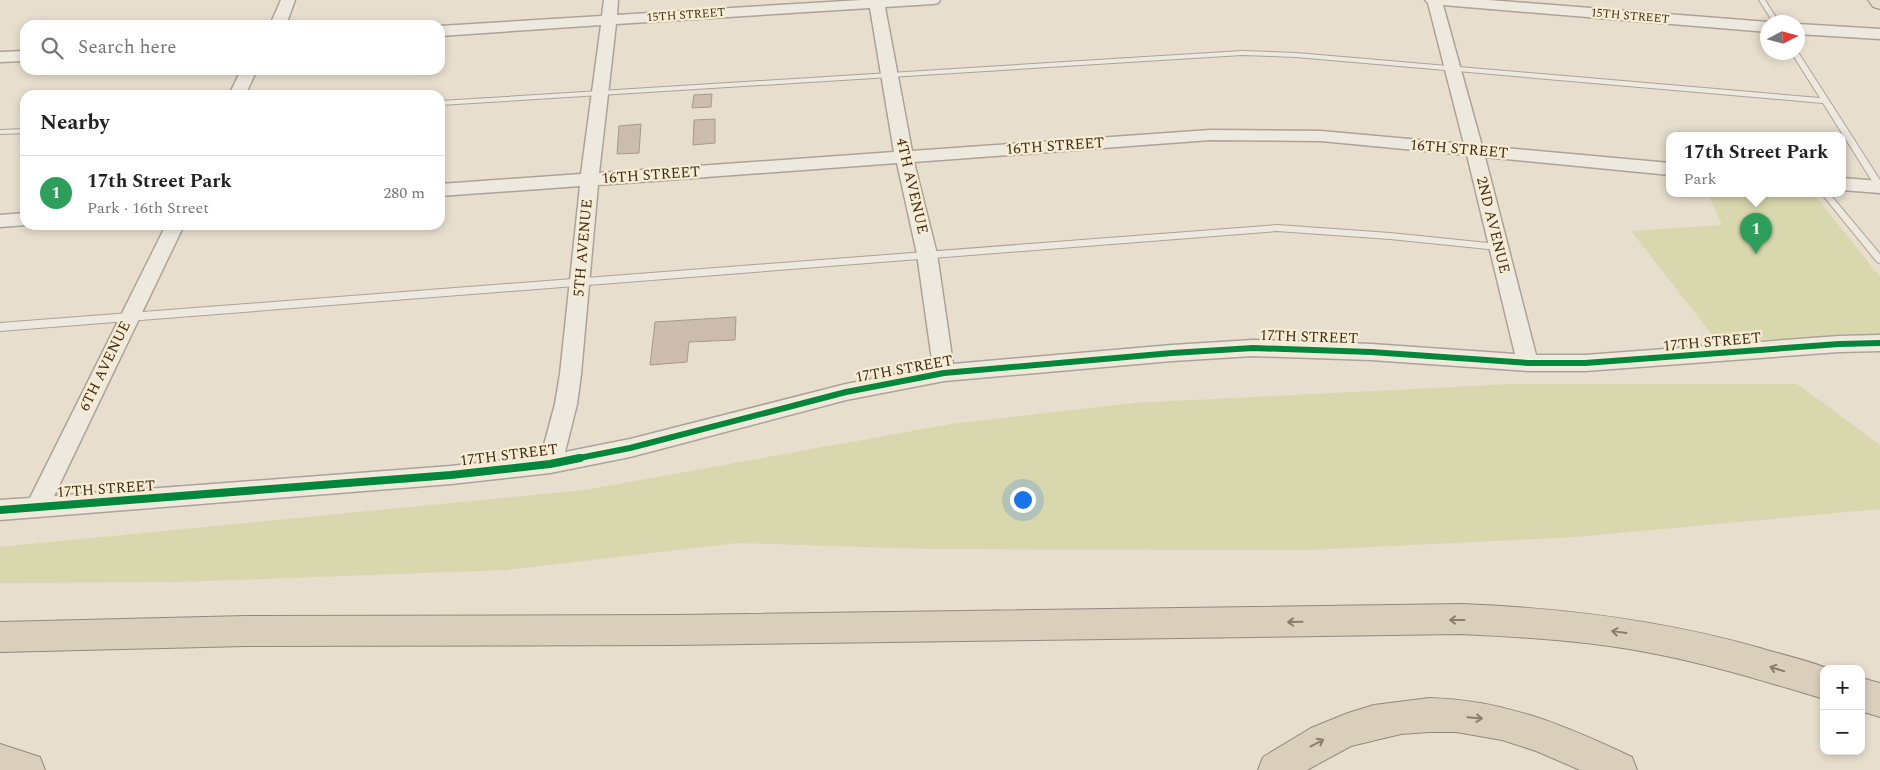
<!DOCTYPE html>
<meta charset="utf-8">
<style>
body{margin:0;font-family:Spectral,serif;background:#f6f6f6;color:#222}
.controls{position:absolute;right:15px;bottom:15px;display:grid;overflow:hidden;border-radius:10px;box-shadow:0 2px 8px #0003}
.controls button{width:45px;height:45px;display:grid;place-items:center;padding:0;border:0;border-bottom:1px solid #e0e0e0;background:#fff;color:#222;font:25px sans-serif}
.compass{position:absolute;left:1760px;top:15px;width:45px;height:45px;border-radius:50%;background:#fff;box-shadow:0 2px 8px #0003;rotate:84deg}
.you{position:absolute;left:1022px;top:499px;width:18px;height:18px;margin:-12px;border:4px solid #fff;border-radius:50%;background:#1a73e8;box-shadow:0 0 0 8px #1a73e833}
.badge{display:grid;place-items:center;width:32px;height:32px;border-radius:50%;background:#d93025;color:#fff;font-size:16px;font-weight:700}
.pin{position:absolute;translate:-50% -41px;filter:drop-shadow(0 1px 2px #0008)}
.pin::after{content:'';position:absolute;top:26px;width:18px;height:15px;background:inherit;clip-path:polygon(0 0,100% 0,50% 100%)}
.popup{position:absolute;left:1666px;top:132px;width:180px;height:65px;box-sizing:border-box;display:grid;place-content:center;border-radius:10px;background:#fff;filter:drop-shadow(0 1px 4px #0005);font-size:16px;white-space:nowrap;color:#767676}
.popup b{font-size:19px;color:#222}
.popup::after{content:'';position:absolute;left:50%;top:100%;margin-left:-10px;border:10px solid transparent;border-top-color:#fff}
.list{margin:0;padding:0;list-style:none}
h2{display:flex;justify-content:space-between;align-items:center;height:65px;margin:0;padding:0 20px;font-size:21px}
h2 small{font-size:16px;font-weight:400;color:#767676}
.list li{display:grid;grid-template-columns:32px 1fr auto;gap:15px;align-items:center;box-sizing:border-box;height:75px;padding:0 20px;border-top:1px solid #e0e0e0}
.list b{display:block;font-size:19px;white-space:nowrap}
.list p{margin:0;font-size:16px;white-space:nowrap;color:#767676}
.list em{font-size:16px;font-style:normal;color:#767676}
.icon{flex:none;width:28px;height:28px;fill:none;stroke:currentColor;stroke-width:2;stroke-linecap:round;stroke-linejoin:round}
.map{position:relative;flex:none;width:1880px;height:770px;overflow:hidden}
.search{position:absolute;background:#fff;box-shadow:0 2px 8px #0003;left:20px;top:20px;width:425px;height:55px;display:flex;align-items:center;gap:12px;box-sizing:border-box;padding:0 18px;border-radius:15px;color:#767676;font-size:19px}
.panel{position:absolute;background:#fff;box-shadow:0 2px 8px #0003;left:20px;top:90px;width:425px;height:140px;border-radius:15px}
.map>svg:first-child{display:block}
</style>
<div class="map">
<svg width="1880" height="770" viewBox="0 0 1880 770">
<rect width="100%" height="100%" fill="#e7decd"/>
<path fill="#d8d7ae" d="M1708,193h105l67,84v58l-163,6 -86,-110 91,-6z
M1513,384h284l83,61v64l-305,28 -267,13 -379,-1 -192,-6 -231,27 -328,12 -178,1v-36l585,-57 366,-66 182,-21z"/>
<path fill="#cbbcae" stroke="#a7998c" d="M712,94l-1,13 -19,1 2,-13z
M715,119v24l-22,2 1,-25z
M641,124l-2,29 -22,1 2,-28z
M736,317l-1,23 -46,2 -2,20 -37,3 5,-43z"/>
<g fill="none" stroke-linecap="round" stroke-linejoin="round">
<defs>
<path id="lane" d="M1759,0h6l14,22h-6z
M1242,51l54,2 524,45 -29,-46h7l82,128v10l-3,-1 -54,-86 -527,-46 -54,-2 -802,50v-4z
M25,129v4l-25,1v-4z
M1821,193h8l51,61v9l-3,-1z
M1277,225l113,8 108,11 4,3 -4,3 -108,-11 -113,-8 -1277,100v-8z"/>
<path id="street" d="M281,0h14l-9,25h-16z
M604,0h14l-1,15 245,-15h78l-2,3 -5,1 -48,3 27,144 298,-21 111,1 143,13 -36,-141 -3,-3h63l280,22v10l-325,-27 39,141 188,17v12l-185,-18 51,198h49l254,-19 41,-1v16l-41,1 -254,19h-57l-157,-11 -118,-4 -81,5 -228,20 -98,19 -216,57 -80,16 -99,11 -451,36v-20l30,-2 136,-273h18l-130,271 397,-30 90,-10 14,-52 5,-30 20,-188 -140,10v-12l141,-10 20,-149 -161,11v-10l162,-10zM870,8l24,144 -295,21 17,-149zM1210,140l111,1 146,14 48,199 -144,-10 -118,-4 -81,5 -219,19 -16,-110 -23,-92zM897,163l20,91 16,113 -87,17 -216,55 -65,13 12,-48 4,-30 17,-189z
M1798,24l82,5v10l-82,-5z
M25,51v10l-25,1v-10z
M241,70h16l-12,25h-16z
M1842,178l38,3v12l-38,-3z
M25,213l1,12 -26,2v-12z"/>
<path id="primary" d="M1868,0h12v9l-7,-2z"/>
<path id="highway" d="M1461,604c102,4 201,16 299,44 23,7 47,12 69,21h-5v30c-57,-17 -115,-35 -173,-46 -63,-12 -127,-16 -190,-19l-785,11 -430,1 -246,6v-30l246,-6 430,-1z
M1861,678l19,5v34l-19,-6z
M1429,698c76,2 135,27 203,59l5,13h-57l-44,-19 -34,-11 -46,-8h-27l-28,2 -50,12 -44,24h-49l5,-13 48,-29 37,-15 26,-8z
M0,744l40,13 5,13h-45z"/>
</defs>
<use href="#lane" stroke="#aca396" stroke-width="2"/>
<use href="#street" stroke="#aca396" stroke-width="3"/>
<use href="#primary" stroke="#92887d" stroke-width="2"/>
<use href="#highway" stroke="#92887d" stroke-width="2"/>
<use href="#lane" fill="#eee9df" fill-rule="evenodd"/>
<use href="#street" fill="#eee9df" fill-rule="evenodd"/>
<use href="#primary" fill="#e6dfd0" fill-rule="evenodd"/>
<use href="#highway" fill="#dacebd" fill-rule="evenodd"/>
<defs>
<path id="cycleway-far1" d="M574,459l56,-11 216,-56 98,-19 228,-20 81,-5 118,4 157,11h57l254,-19 41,-1"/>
<path id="cycleway" d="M0,510l451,-35 99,-11 30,-6"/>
</defs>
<use href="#cycleway-far1" stroke="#f8ecd2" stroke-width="9"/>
<use href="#cycleway" stroke="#f8ecd2" stroke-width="11"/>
<use href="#cycleway-far1" stroke="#00873e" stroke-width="6"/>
<use href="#cycleway" stroke="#00873e" stroke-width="8"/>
</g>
<defs><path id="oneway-shaft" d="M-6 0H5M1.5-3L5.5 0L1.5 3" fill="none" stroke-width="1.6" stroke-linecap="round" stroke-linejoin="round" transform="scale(1.25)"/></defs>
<g stroke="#8b7c6d">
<use href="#oneway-shaft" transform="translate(1457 620) rotate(180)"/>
<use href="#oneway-shaft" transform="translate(1295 622) rotate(179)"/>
<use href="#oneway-shaft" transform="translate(1619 632) rotate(-172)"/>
<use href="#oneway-shaft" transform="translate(1777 669) rotate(-163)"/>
<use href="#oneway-shaft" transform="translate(1475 718) rotate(5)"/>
<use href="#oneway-shaft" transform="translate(1317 743) rotate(-28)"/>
</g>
<g text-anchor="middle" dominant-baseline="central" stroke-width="4.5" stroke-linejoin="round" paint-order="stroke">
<g font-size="12" fill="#3c2b1d" stroke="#f8ecd2">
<text transform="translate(686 15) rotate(-4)">15TH STREET</text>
<text transform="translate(1630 16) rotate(5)">15TH STREET</text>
</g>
<g font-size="15" fill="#3c2b1d" stroke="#f8ecd2">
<text transform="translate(1055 146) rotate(-4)">16TH STREET</text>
<text transform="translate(1459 149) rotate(5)">16TH STREET</text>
<text transform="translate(651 175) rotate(-4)">16TH STREET</text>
<text transform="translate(912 186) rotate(77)">4TH AVENUE</text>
<text transform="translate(1493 225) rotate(76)">2ND AVENUE</text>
<text transform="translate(583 248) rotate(-85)">5TH AVENUE</text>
<text transform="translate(1309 337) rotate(2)">17TH STREET</text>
<text transform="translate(1712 342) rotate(-5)">17TH STREET</text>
<text transform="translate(105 366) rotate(-64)">6TH AVENUE</text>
<text transform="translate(904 369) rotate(-10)">17TH STREET</text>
<text transform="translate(509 455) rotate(-7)">17TH STREET</text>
<text transform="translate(106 489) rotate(-4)">17TH STREET</text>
</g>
</g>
</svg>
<div class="controls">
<button>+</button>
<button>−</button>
</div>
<svg class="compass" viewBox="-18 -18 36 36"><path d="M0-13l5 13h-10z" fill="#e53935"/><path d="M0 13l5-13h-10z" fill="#767676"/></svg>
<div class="you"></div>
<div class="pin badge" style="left:1756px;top:254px;background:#2e9e5b">1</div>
<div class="popup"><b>17th Street Park</b>Park</div>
<div class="search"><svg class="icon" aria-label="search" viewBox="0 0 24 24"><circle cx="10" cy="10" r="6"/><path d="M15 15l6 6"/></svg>Search here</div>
<section class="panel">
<h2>Nearby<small></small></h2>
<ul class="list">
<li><span class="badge" style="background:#2e9e5b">1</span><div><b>17th Street Park</b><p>Park · 16th Street</p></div><em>280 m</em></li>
</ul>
</section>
</div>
